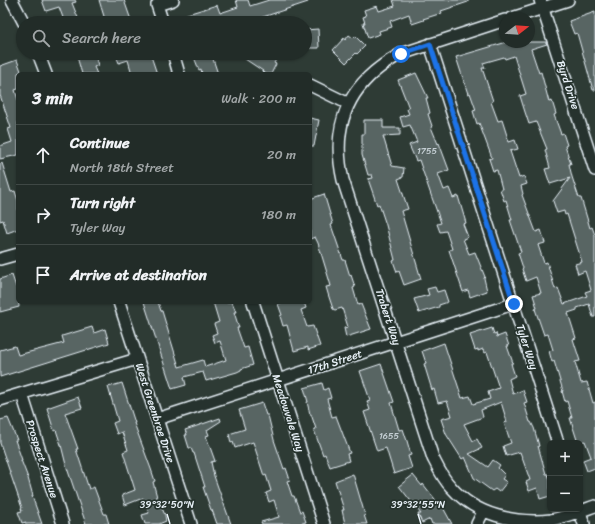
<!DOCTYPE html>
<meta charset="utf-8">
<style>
body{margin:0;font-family:Sriracha,sans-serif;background:#2e3834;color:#f1f3f6}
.controls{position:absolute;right:12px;bottom:12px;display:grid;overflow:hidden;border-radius:6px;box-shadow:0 1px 3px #0004}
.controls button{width:36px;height:36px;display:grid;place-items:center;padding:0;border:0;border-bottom:1px solid #3f4845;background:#222c28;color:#f1f3f6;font:20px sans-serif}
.compass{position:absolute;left:499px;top:12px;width:36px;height:36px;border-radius:50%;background:#222c28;box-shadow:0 1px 3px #0004;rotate:73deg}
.stop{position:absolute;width:12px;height:12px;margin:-9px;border:3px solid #1a73e8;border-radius:50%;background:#fff}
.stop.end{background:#1a73e8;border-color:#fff;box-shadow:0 1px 4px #0008}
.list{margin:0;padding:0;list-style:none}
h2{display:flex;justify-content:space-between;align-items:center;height:52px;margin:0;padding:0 16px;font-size:17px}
h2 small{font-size:13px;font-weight:400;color:#a2a7a8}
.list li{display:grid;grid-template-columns:26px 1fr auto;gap:12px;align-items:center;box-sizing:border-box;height:60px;padding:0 16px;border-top:1px solid #3f4845}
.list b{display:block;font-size:15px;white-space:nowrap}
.list p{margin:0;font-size:13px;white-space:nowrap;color:#a2a7a8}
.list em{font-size:13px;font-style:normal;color:#a2a7a8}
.icon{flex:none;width:22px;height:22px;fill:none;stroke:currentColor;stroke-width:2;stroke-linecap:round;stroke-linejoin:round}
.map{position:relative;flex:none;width:595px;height:524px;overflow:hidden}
.search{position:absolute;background:#222c28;box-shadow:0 1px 3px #0004;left:16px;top:16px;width:296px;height:44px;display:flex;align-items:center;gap:10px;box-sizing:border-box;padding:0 14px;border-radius:22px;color:#a2a7a8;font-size:15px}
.panel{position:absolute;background:#222c28;box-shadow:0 1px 3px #0004;left:16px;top:72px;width:296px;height:232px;border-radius:6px}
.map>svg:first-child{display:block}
</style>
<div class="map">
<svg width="595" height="524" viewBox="0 0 595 524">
<rect width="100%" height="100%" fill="#2e3b35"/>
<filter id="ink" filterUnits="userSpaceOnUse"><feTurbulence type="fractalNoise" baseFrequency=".025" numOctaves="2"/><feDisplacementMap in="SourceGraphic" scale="8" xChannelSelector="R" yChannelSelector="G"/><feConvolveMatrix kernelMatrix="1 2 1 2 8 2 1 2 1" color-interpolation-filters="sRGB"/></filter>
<g filter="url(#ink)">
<path fill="#596563" stroke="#e8f1f8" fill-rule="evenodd" d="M42,0h33l1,2 -4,1 8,20h-15l-6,-16 -13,4z
M99,0h25l8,23h-26z
M236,0h12l2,6 19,-6h39v2l-63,21h-58l-3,-8 33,-10 3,8 18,-6z
M393,0h75v2l-27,9 1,2 -19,6 1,1 -12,4 -3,-10 -19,7 2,6 -13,4 1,3 -12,4 -5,-15h2l-2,-6 3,-1 -2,-6 13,-4 2,5 16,-5z
M595,12v78h-2l-16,-57 -3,1 -5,-13z
M318,29l1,19h-14v-18z
M349,35l4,3 2,-2 10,10 -8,8 -1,-1 -10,10 -13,-13 11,-12 1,2z
M507,42h39l1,2 -16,5 8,24 2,-1 8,30 3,-1 4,13 -2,1 7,19 2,-1 4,12 -2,1 6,18h-2l3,13 7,21h2l9,30 2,-1 3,8v82h-2l-4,-13 -12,4v2l-9,3 8,25 -3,1 7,22 -5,1 6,21 6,-1 6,21 2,-1v66l-8,3 -4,-11 8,-3 -6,-16 -7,2 -8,-25h2l-5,-17 -2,1 -3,-11h1l-9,-30 -2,1 -3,-11 4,-1 -5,-16 -4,1 -9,-26 2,-1 -4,-13 8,-2 -5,-16 -10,4 -4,-12 1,-1 -5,-15 3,-1 -11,-32h2l-6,-20 -2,1 -4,-12h2l-5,-19 -4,1 -4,-12 3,-1 -13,-35 -2,1 -4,-13 3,-1 -6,-17 -2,1 -12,-37zM514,56l12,38 -6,2 5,16 4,12 7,-2 11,27 -2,1 5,18 -5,1 5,15 20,-6 -17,23 4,12 7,-2 1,4 2,-1 15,48 -7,2 3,10 7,-3 6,19 -6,2 2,4 -23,8 -6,-16 -3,1 -8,-27 -3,1 -6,-18 7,-2 -4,-13 -5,2 -14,-37 1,-1 -2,-8 6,-2 -3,-8 -5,2 -9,-27 8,-2 -3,-9 -6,2 -7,-22 -4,1 -7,-19 2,-1 -11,-33h3l-2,-5 21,-6 1,2z
M76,53h18l4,12 -4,2 3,7h-15z
M115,53h35l7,21h-25l-4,-14 -9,3z
M205,53h6l7,21h-16l-1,-5 -2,1 -5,-13z
M248,53h32l-6,10 2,1 -5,10h-4l-5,-2 1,-1 -18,-12z
M17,60l4,11 -3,2v16l-3,1 3,10v55l-18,4v-13l12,-4 -4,-13 3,-1 -11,-33v-29z
M416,73l12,25h-2l4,15 -2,1 4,12 -1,1 7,17 1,-1 10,27 -11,4 6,16 5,-2 4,10 5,-2 8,27 -3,1 5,13 -5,2 6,15 6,-2 10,25 -1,1 3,13 -17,6 -2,-7 -5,2 -14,-42 3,-1 -6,-18 -6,1 -3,-8 4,-1 -10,-28 -12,-35 -3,1 -7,-16 8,-3 -7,-17 -7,2 -3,-10 9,-3 -2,-5 2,-1 -11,-28z
M310,118l9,2 -5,26h-4z
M364,120h19v8h17v7l-17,1 9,30 12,2 -1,9 -5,2 10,30 -7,2 20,68 -17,6 -5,-14 -2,1 -4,-11 2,-1 -9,-35 -7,-21 -2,1 -9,-26 5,-1 -1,-3h-4l-6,-20v-21h2z
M2,163l9,29 4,-1 3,10v28l-11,4 -4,-13 -3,1v-57z
M324,194l9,30 -2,1 12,35h2l5,16 1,-1 4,12 -2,1 5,17 3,-1 10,25 -25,8 -2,-9 4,-1 -6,-19 -7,2 -2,-1 -4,-12 -3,-10 5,-1 -13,-43 -3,-6 -5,2v-40z
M12,275l4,12h2l1,20 -19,5v-33z
M435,287l2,5 7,-2 4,12 -9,3v2l-20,6 -5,-14 15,-4 -2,-6z
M144,302h14l3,9h1l17,56 24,-7 2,7 21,-7 -6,-19 -5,2 -3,-8 5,-2 -3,-9 5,-2 -6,-20h19l4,10h-2l5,16h-2l7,20 4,-1 5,18 -12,4v1l-4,2 -31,9 -3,-9 -19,5 2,8 -14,4z
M283,302h21l2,6 -5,2 6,17 6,-1 7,20 -12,4v-3l-14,4 -7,-26 -4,1 -3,-10 2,-1 -4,-11z
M92,327l2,6 11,-4 4,14 -109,34v-27l15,-4 3,9 46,-12 -2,-7z
M492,328l2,6 2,-1 1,4 8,-3 4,12h-2l6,17h-2l1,4 3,9 -6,3 4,15 10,-4 4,12 -3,1 6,19h1l3,6 5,18h-1l8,28h2l2,6v16l-10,3 -3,-11 -8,3 -3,-9 4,-2 -10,-28 -14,4 -3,-10 8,-3 -7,-20 3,-1 -6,-20 -20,8 2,7 -19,7 9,17 4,-2 5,9 -13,6 19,13 5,-7 7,5 -2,3 7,7 -3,4 5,3 -8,10 -4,-3 -3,2 -18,-13 -9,-21 -3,2 -16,-25 -5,-15 11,-3 -5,-15 -9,2 -4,-14 -2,1 -8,-26 2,-1 -4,-12 22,-8 18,55 8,-2 3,8 17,-5 -2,-7 11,-4 -12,-36 -2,1 -2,-4 -5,2v-2l-3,1 -5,-15z
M381,364l13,38 -3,1 8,27 4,-1 4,12 4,14 -3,1 4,12 -18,6 -8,-26 -9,3 -13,-39 6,-2 -3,-9 3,-1 -10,-29z
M122,383l13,40h-1l17,46 4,12 -2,1 4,15 8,18 1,6 -7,3h-14l-3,-9 7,-2 -6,-15 -18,7 -3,-10 13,-5 -12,-38 5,-2 -6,-18 -5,2 -4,-11 5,-2 -10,-34z
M322,383l2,7 4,-2 3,10 -4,1 5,18 4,-1 14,37 -3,1 2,7 -19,6 -5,-13 -2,1 -9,-25 2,-1 -5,-15h-1l-3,-12h1l-4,-14z
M78,397l4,11 -17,5 13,36h-2l13,40 5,-2 10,27h2l3,10h-23l-20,-59 -5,-20 -5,-15 -2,1 -7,-23z
M262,403l4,12h2l6,25 10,29 2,-1 4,12 -3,1 5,15h2l6,16 2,-1 4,11 -7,2h-37l-1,-2 18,-5 -5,-17 -5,2 -3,-9 5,-2 -5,-16 -2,1 -11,-34 -18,6 -2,-6 -2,1 -2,-9 16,-5 -6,-19z
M8,418l7,17 2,5h-2l7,20h-1l7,18 5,18h-1l10,28h-16v-2l-4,1 -4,-11 4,-1 -1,-3h1l-22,-65v-23z
M220,418l1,3 -14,9 2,5 -3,1 9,25 -4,1 3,14 17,48h-14l-5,-14h-1l-8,-23h2l-11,-34h-1l-2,-5h-2l-4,-13h2l-2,-5z
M353,474l12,41h-1l3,9h-22l-3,-14h2l-9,-29z
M413,475l9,11 1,-2 15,19 2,-1 12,22h-20l-2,-5 -8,4 -4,-9h3l-22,-28z"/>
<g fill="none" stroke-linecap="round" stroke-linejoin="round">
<defs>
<path id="minor" d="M12,0l12,23
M540,0l55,170
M512,18l56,-18
M505,20l-104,34c-51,27 -71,69 -58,126l90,278c5,10 10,21 18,29 24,28 64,37 100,33 15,-3 30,-9 44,-14
M163,23l-6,-18 16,-5
M430,44l128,399
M38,53l8,21
M173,53l6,21
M310,85l39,19
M0,259l18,-5
M119,302l72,222
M253,302l71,222
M22,394l41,130
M0,400l137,-41
M157,419l356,-115
M579,509l5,15
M477,524l6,-12"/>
</defs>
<use href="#minor" stroke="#e8f1f8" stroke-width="14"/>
<use href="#minor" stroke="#26332d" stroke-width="11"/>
</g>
</g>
<g fill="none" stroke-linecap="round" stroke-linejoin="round" filter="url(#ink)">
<path stroke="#1a73e8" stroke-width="5" d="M401,54l29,-10 84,260"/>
</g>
<path fill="none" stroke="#e8f1f8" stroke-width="1.5" d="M167,514l3,10M418,514l3,10"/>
<g text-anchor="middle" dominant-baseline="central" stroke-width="3.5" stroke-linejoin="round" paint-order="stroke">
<g font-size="9" fill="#c4ced3">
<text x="427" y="151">1755</text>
<text x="389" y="436">1655</text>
</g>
<g font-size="11" fill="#e8f1f8" stroke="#26332d">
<text transform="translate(568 85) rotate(72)">Byrd Drive</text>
<text transform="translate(388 317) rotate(72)">Trabert Way</text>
<text transform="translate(527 347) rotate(72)">Tyler Way</text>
<text transform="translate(335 362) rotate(-18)">17th Street</text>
<text transform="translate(155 413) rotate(72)">West Greenbrae Drive</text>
<text transform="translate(288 413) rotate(72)">Meadowvale Way</text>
<text transform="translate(42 459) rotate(72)">Prospect Avenue</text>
</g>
</g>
<g font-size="10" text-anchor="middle" fill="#e8f1f8" stroke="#26332d" stroke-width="3.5" stroke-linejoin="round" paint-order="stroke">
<text x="167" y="508">39°32'50"N</text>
<text x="418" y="508">39°32'55"N</text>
</g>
</svg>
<div class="controls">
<button>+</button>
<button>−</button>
</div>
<svg class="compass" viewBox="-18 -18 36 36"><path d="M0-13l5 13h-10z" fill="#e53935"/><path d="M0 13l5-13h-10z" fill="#a2a7a8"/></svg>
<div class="stop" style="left:401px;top:54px"></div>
<div class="stop end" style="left:514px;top:304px"></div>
<div class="search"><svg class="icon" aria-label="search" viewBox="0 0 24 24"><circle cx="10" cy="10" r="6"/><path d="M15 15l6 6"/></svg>Search here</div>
<section class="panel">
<h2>3 min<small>Walk · 200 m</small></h2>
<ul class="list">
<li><svg class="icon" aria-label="ahead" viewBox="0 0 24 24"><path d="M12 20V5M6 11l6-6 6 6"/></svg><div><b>Continue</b><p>North 18th Street</p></div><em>20 m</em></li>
<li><svg class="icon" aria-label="right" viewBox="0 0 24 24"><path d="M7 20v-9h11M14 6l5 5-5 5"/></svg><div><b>Turn right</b><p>Tyler Way</p></div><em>180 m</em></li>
<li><svg class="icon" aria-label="arrive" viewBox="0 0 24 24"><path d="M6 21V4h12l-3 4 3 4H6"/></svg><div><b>Arrive at destination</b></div></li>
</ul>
</section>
</div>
